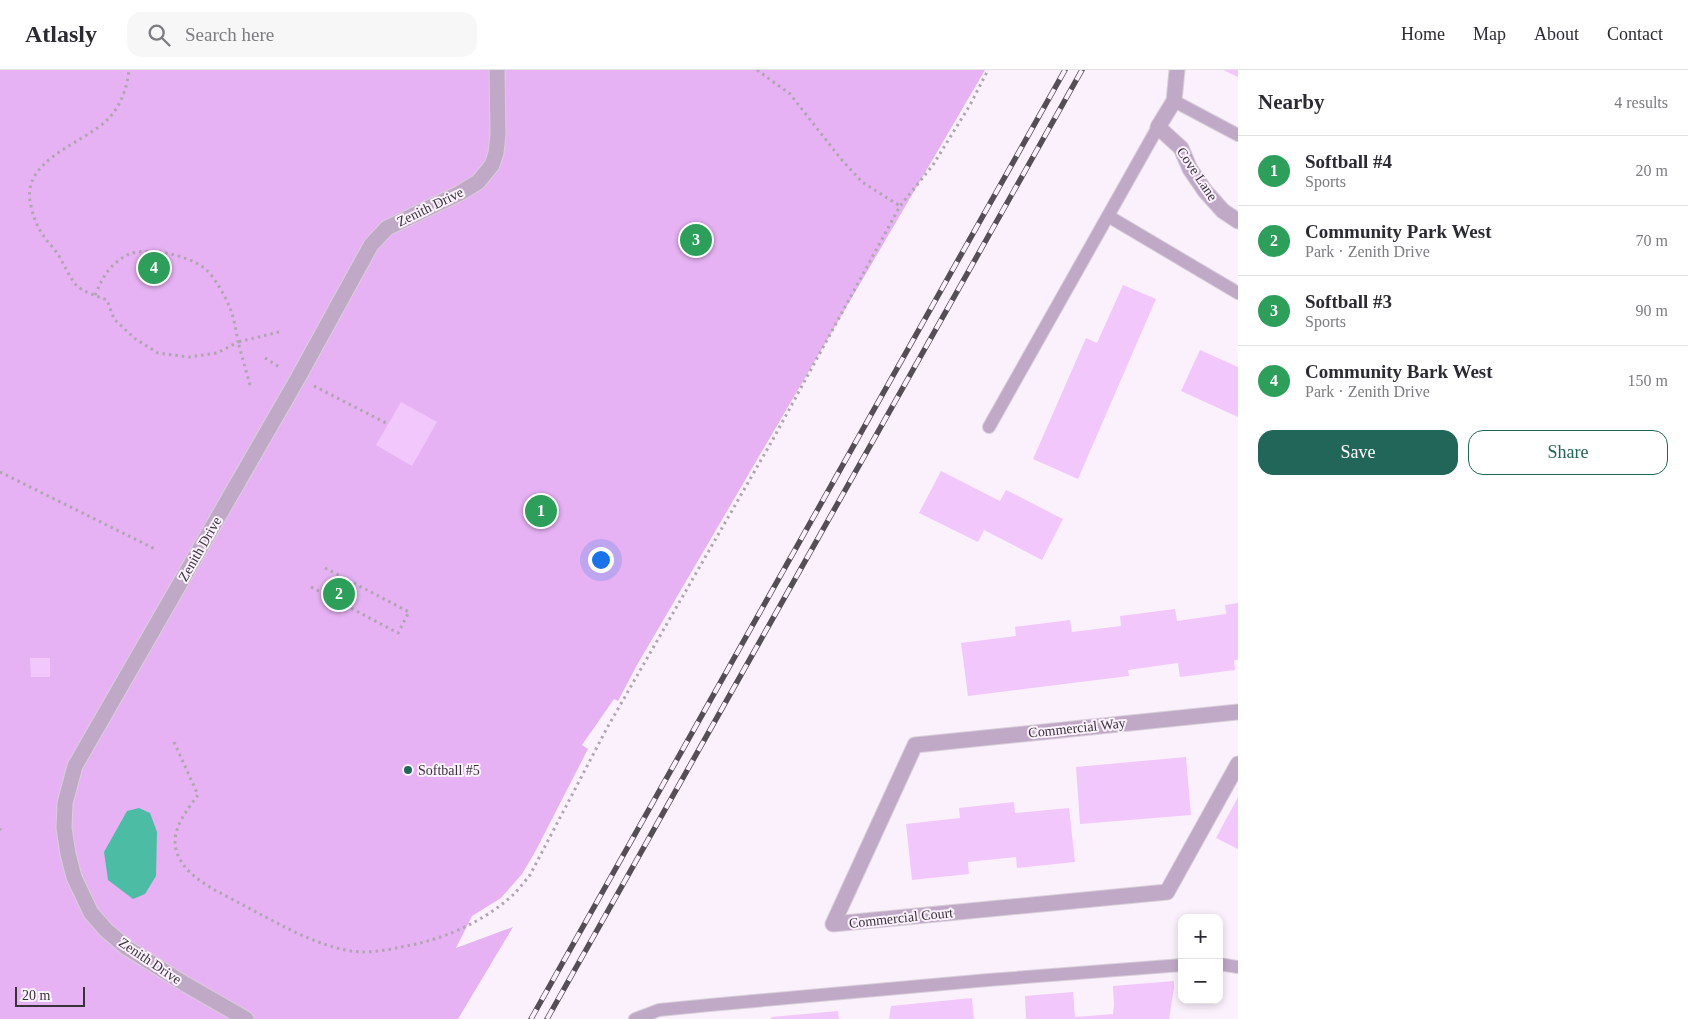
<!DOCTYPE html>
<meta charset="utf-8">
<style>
body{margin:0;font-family:"Times New Roman",serif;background:#f7f7f7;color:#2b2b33}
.controls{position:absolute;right:15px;bottom:15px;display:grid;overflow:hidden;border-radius:10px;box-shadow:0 2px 8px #0003}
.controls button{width:45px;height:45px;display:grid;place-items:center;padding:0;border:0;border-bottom:1px solid #e1e1e2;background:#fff;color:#2b2b33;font:25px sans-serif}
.scale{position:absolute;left:15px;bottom:12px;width:70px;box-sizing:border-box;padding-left:5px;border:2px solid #383239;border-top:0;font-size:14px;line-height:18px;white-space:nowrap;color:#383239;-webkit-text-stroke:4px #fbf1fd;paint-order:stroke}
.you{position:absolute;left:600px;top:489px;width:18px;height:18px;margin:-12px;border:4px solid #fff;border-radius:50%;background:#1a73e8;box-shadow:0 0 0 8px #1a73e833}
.badge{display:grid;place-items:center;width:32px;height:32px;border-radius:50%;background:#216658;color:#fff;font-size:16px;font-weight:700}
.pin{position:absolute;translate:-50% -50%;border:2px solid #fff;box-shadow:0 1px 5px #0006}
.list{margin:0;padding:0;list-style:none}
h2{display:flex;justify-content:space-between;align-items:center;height:65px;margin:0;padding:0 20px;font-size:21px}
h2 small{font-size:16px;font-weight:400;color:#7c7c81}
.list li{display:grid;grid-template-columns:32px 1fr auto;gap:15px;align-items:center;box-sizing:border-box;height:70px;padding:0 20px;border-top:1px solid #e1e1e2}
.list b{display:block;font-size:19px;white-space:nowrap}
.list p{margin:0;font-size:16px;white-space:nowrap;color:#7c7c81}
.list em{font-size:16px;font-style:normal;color:#7c7c81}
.actions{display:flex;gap:10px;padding:15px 20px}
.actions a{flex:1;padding:11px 0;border:1px solid #216658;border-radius:15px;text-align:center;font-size:18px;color:#216658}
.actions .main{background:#216658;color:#fff}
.icon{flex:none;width:28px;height:28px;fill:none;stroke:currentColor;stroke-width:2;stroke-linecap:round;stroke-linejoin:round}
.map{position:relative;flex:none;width:1238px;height:949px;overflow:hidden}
header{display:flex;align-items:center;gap:30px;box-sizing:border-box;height:70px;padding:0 25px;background:#fff;border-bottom:1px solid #e1e1e2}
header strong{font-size:24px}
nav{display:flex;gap:28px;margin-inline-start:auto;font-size:18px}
.search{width:350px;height:45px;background:#f7f7f7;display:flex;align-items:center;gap:12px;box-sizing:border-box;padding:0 18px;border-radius:15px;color:#7c7c81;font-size:19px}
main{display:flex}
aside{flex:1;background:#fff}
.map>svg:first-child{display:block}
</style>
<header>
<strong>Atlasly</strong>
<div class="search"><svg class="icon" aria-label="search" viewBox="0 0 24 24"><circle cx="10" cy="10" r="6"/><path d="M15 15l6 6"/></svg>Search here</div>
<nav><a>Home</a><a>Map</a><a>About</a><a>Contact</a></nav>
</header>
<main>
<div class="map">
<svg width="1238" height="949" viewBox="0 0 1238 949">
<rect width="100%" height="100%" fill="#fbf1fd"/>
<path fill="#e6b2f3" d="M0,0h985l-348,595 -19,36 -4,-2 -32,46 6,4 -53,103 -13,22 -21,24 -29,18 -16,32 57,-21 -55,92h-458z"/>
<path fill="#4dbca4" d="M139,738l11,5 7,19 -1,44 -11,18 -12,5 -25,-19 -4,-28 23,-41z"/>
<path fill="#f2c7fc" d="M1223,0h15v7z
M1123,215l33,14 -78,180 -45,-20 53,-121 11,5z
M1200,280l38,17v50l-57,-26z
M401,332l36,20 -25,44 -36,-21z
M941,401l59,30 6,-11 57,29 -21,41 -58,-30 -6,12 -59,-29z
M1238,533v57h-4l1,10 -55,7 -2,-14 -50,7 1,6 -161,20 -7,-53 55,-7 -1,-9 55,-7 2,12 49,-6 -1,-10 55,-7 2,12 49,-7 -1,-9z
M30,588h20v19h-19z
M1186,687l5,58 -111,9 -4,-57z
M1238,727v52l-22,-11z
M1014,732l1,11 54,-5 6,54 -58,6 -1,-11 -48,5 1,12 -57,6 -6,-56 54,-6 -1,-10z
M1174,911v7l-5,31h-143l-1,-23 48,-4 2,25 38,-3 1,-9 -1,-19z
M972,928l2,21h-85l2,-13z
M838,941l1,8h-68v-2z"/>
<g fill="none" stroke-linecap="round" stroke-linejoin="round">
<defs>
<path id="lane" d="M1174,31l64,34
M1108,146l130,77
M989,357l169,-300
M1219,894l19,3
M635,949l24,-9 51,-5 278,-25 194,-15"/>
<path id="street" d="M1177,0l-3,31 -16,26 23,21 9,21 15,22 18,20 15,10
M833,854l82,-179 323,-33
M833,854l334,-32 71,-128
M246,949l-61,-35 -58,-36 -21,-18 -15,-17 -17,-36 -6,-23 -4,-26 1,-25 10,-37 223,-388 73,-133 16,-17 73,-35 18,-11 14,-17 4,-12 2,-18 -1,-65"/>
</defs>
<use href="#lane" stroke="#d8cfda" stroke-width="14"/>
<use href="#street" stroke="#d8cfda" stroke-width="17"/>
<path stroke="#afa6b0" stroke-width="3" stroke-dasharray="2.5 4" stroke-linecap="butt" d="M757,0l33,24 51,65 21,23 38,24
M95,225c4,-8 7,-17 13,-24 4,-6 14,-14 21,-17 20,-7 57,1 74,13 6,4 11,12 15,18 13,21 16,32 20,57l-21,11 -28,4 -31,-4 -24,-15 -20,-19 -7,-19c-8,-3 -26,-9 -31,-15 -9,-11 -13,-25 -22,-36 -12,-14 -19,-24 -23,-43 -12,-45 49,-61 75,-85 14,-13 21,-32 23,-51
M265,288l16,10
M250,315l-12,-43 41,-10
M314,316l72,37
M0,402l157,78
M311,517l87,46 11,-21 -86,-45
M174,672l24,53c-11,15 -27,34 -22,55 8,28 42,41 65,54 35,18 65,37 104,46 18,4 39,1 56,-3 41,-7 81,-24 112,-52 6,-6 12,-14 17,-20l77,-147 165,-287 128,-235 33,-41 37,-60 18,-35
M0,759l1,1"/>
<use href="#lane" stroke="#c0a9c6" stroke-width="12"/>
<use href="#street" stroke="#c0a9c6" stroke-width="15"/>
<defs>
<path id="rail" d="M531,949l534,-949
M547,949l535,-949"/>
</defs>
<use href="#rail" stroke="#544e55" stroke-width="5.5"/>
<use href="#rail" stroke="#fbf1fd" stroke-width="4" stroke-dasharray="11" stroke-linecap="butt"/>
</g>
<circle fill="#216658" stroke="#fbf1fd" stroke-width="2" cx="408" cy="700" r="5"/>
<g text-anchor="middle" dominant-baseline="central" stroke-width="4" stroke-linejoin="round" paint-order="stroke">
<g font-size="14" fill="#383239" stroke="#fbf1fd">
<text transform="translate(1197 104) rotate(56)">Cove Lane</text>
<text transform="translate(430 137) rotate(-26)">Zenith Drive</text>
<text transform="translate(200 479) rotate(-60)">Zenith Drive</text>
<text transform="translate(1077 658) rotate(-6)">Commercial Way</text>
<text transform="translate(901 848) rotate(-6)">Commercial Court</text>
<text transform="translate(150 891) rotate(34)">Zenith Drive</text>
</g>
<g font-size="14" fill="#383239" stroke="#fbf1fd" text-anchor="start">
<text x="418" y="700">Softball #5</text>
</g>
</g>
</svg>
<div class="controls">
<button>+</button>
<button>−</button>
</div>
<div class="scale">20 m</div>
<div class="you"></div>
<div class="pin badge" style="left:541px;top:441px;background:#2e9e5b">1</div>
<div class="pin badge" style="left:339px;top:524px;background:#2e9e5b">2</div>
<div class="pin badge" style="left:696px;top:170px;background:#2e9e5b">3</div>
<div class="pin badge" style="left:154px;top:198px;background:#2e9e5b">4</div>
</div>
<aside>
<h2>Nearby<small>4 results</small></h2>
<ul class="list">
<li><span class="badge" style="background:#2e9e5b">1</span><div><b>Softball #4</b><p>Sports</p></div><em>20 m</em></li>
<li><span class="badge" style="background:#2e9e5b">2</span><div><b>Community Park West</b><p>Park · Zenith Drive</p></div><em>70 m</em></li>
<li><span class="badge" style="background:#2e9e5b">3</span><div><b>Softball #3</b><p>Sports</p></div><em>90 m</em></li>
<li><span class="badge" style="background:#2e9e5b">4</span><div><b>Community Bark West</b><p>Park · Zenith Drive</p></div><em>150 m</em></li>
</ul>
<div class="actions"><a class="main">Save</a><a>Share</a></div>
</aside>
</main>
